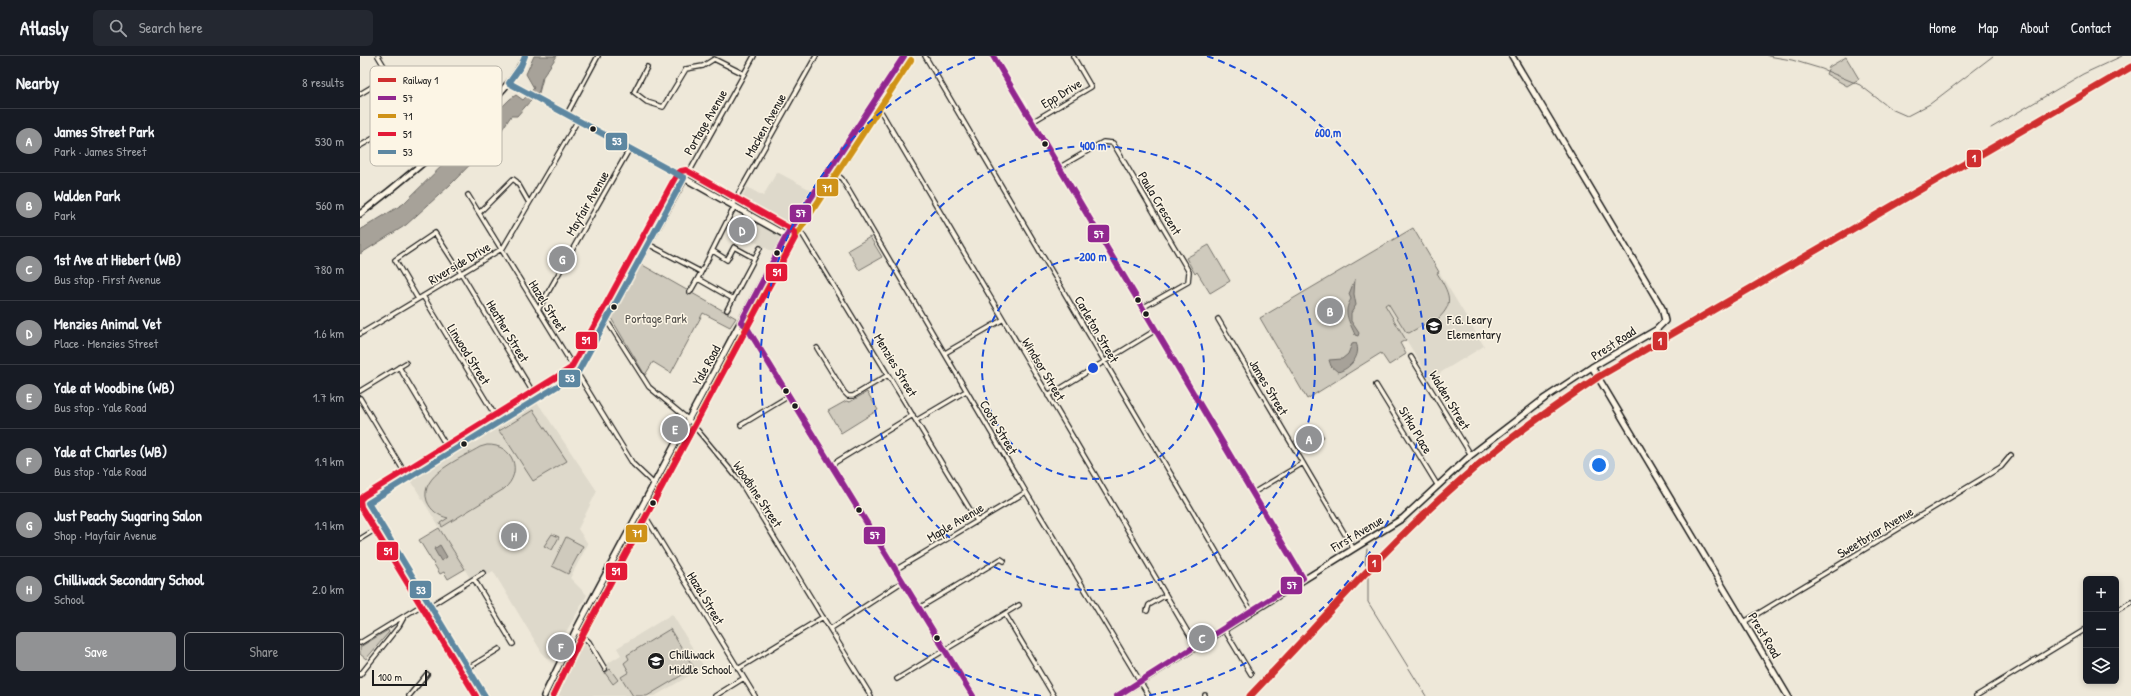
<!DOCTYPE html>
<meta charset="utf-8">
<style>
body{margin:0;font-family:"Patrick Hand",sans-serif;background:#242831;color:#f1f3f6}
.controls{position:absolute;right:12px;bottom:12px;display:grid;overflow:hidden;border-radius:6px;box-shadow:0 2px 6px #0003}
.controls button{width:36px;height:36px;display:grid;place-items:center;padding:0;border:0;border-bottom:1px solid #363941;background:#171b24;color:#f1f3f6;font:20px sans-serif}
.scale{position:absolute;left:12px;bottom:10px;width:55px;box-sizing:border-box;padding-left:4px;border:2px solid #1c1c1c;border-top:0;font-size:11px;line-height:14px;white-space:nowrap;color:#1c1c1c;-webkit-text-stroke:3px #fcf5e5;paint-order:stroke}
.you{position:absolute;left:1239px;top:409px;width:14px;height:14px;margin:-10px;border:3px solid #fff;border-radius:50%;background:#1a73e8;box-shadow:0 0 0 6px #1a73e833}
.badge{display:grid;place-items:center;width:26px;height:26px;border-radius:50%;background:#919294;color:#fff;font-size:13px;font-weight:700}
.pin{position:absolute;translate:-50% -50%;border:2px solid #fff;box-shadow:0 1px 4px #0006}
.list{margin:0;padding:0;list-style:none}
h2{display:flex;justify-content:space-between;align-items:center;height:52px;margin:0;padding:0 16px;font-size:17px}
h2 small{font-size:13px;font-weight:400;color:#9ea1a6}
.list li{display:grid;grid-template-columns:26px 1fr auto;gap:12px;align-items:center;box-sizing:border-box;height:64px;padding:0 16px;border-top:1px solid #363941}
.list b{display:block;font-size:15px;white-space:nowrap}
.list p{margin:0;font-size:13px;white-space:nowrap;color:#9ea1a6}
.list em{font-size:13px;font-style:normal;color:#9ea1a6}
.actions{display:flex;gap:8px;padding:12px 16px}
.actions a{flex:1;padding:9px 0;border:1px solid #919294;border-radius:6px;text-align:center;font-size:14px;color:#919294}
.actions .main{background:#919294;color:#fff}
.icon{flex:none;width:22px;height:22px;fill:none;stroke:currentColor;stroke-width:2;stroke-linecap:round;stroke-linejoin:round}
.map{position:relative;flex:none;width:1771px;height:640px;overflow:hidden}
header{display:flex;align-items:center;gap:24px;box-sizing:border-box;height:56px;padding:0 20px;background:#171b24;border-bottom:1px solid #363941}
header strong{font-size:19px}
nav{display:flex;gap:22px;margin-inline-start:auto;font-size:14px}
.search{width:280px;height:36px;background:#242831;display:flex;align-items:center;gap:10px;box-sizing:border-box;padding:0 14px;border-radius:6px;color:#9ea1a6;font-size:15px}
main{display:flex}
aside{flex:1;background:#171b24}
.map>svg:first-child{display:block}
</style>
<header>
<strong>Atlasly</strong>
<div class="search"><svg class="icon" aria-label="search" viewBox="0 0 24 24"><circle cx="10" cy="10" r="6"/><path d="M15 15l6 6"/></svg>Search here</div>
<nav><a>Home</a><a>Map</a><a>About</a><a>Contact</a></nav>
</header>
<main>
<aside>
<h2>Nearby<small>8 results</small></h2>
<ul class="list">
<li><span class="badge">A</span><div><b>James Street Park</b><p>Park · James Street</p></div><em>530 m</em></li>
<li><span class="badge">B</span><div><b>Walden Park</b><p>Park</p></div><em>560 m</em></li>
<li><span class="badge">C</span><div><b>1st Ave at Hiebert (WB)</b><p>Bus stop · First Avenue</p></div><em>780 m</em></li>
<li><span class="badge">D</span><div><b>Menzies Animal Vet</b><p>Place · Menzies Street</p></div><em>1.6 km</em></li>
<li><span class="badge">E</span><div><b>Yale at Woodbine (WB)</b><p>Bus stop · Yale Road</p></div><em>1.7 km</em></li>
<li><span class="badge">F</span><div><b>Yale at Charles (WB)</b><p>Bus stop · Yale Road</p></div><em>1.9 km</em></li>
<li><span class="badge">G</span><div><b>Just Peachy Sugaring Salon</b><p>Shop · Mayfair Avenue</p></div><em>1.9 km</em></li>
<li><span class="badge">H</span><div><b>Chilliwack Secondary School</b><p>School</p></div><em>2.0 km</em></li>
</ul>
<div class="actions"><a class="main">Save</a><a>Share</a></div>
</aside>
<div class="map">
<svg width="1771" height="640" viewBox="0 0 1771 640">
<rect width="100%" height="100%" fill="#eee8d9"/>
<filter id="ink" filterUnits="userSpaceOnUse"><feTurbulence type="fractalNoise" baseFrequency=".025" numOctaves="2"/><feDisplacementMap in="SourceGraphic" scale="8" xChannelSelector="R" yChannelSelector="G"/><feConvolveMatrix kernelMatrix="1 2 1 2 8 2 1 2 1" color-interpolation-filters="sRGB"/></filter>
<g filter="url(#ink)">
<path fill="#ded9cb" d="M417,116l34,18 -25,38 -5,-1 -42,-24 8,-16 16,9z
M384,160l36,20v3l-7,13 -36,-20z
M1079,216l45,74 -54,33 -45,-74z
M177,346l60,89 -19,38 10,15 -18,34 17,17 -37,65 -6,-4 -51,-85 -20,12 -63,-104z
M312,558l32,53 -49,29h-106l9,-25 19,-37 3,2 20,32 21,-13 -4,-7z"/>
<path fill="#cfcabd" stroke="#76736c" d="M1486,1l13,22 -12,7 -21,-12 3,-7z
M1053,172l26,44 -2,1c16,26 17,33 -7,53l-5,-2 -16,9 -3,-1 -18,-29 -3,2 21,35 -6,3 6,11 -17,11 -8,-12 -74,46 -47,-81z
M510,181l12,20 -23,13 -11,-20z
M849,189l21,36 -20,12 -13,-21 -2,2 -9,-16z
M279,207l97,55 -6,9 -27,-14 -32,60 -18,-11 -8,13 -34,-57z
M507,336l11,18 -37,23 -13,-22 18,-10 4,1z
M173,354l34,51 -34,20 -30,-46h-1l-3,-4z
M958,371l6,10 -25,15 -6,-10z
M127,389c26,-1 37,27 17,44l-62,38 -2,-4 8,-5c-9,-2 -17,-7 -21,-17 -9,-26 35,-43 53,-54z
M79,472l26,41 -17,10 -4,-7 -4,2 -21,-34z
M192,478l7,3 -7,13 -8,-4z
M206,481l17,9 -15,28 -16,-8z
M310,573l24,39 -47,28h-14l-12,-19 8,-5 -5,-9 5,-4 -2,-4z
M28,574l1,2 -23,27 -6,-5v-7z
M250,613l8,11 -5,4 -8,-11z"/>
<path fill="#a7a299" stroke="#6f6c67" d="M174,0h23l-15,22 -3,13 -22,25h-6l-14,21 -47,48 -44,40 -46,29v-24l43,-26 107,-105 6,-4 7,5 11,-12 -8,-14z
M995,223l-1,15 2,11 -5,8v8l8,12 -1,3 -3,-1c-5,-13 -13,-22 -4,-36l-2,-5z
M996,287c6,12 -6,26 -18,29l-7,-6 -2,-6 13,-1 6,-5 4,-10z
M80,489l7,12 -6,4 -7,-12z"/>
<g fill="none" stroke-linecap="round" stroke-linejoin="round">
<path stroke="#6f6c67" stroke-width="1" d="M1408,0l24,4 30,9 38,16 31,24 16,7 23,-12 63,-48
M176,39l3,-2 4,-15
M1631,72l92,-54 39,-18
M1007,515l-2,-10 2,-12
M1008,520v26l58,94"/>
<defs>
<path id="street" d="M18,0l58,97
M565,0l327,556
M633,0l310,522
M287,11l-13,25 13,10 16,5 23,-38 17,-3 11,-7 30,15
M0,38l30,-18
M514,48l6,6 316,536
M207,58l31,-58
M672,66l59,-35 -18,-31
M0,90l53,-31
M700,111l43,-25 10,1 76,129 -1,10 -46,26
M471,113l11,10 184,313 123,204
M108,139l165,269 21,20
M372,149l84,-149
M119,157l34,-34 4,3 12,21
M435,166l182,299
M288,188l53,28
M353,195l14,9 7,-13 20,11
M101,217l76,126
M338,223l35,20
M330,236c17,-28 29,-57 45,-86
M63,240l76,126
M58,243l-23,-39 40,-27 26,40
M178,254l92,-162
M367,254l33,-62
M858,263l135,229
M247,265l42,66 40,33 50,60 132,216
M0,278l143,-86 75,-128
M457,292l27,44 4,4h5l35,-21
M585,297l57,-33
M1051,301l60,98
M39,311l51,85
M1016,329l62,101
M0,335l46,-28
M688,340l108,-66
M0,342l48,80
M557,364l49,-29
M381,369l48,-29
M471,409l82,-50
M893,437l50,-30
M8,447l117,193
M0,451l217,-133 177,-318
M281,453l114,187
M0,483l21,-13
M535,514l131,-78
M114,523l39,65
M70,550l53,-33
M559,552l82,-49 3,2
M787,555l2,-6 17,-10
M1756,555l15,-9
M645,558l49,82
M1384,566l257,-155 10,-12
M470,573l72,-47
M864,573l27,45
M216,574l13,12 16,27
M0,587l67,-41
M108,612l31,-19
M378,613l85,-52
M0,619l39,-49 5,-9
M537,623l122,-74
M49,640l18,-22
M116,640l6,-5
M355,640l29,-18
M845,640v-1
M1616,640l110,-67"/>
<path id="secondary" d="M149,27l175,95 103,58
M0,158c39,-30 76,-61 112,-95 20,-18 43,-38 53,-63
M381,266l5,4 227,370
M377,275h12
M1232,311l196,329
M184,640l32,-66 212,-397 116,-177
M757,640l286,-178 68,-63 74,-57 47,-31 64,-37 9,-9 -3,-13 -150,-252"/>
</defs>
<use href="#street" stroke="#1c1c1c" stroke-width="6"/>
<use href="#secondary" stroke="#1c1c1c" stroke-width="8"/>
<use href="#street" stroke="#fcf5e5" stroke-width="3.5"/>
<use href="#secondary" stroke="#fcf5e5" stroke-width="5"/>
<defs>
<path id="bus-1" d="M544,0l-116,177 -47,89 5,4 227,370
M633,0l310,522 -186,118"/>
<path id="bus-2" d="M193,640l30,-62 212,-397 116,-177"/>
<path id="bus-3" d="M116,640l-115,-189 -1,-7 4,-4 207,-128 106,-194 4,-3 5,-1 105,59 3,3 1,6 -212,396 -30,62"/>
<path id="bus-4" d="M125,640l-117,-193 209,-129 107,-196 -175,-95 12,-17 4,-10"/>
</defs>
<use href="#bus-1" stroke="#fcf5e5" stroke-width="9"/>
<use href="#bus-2" stroke="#fcf5e5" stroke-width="9"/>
<use href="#bus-3" stroke="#fcf5e5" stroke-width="9"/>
<use href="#bus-4" stroke="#fcf5e5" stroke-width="9"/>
<use href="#bus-1" stroke="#91278f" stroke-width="6"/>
<use href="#bus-2" stroke="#cf9218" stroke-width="6"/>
<use href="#bus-3" stroke="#e31937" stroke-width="6"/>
<use href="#bus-4" stroke="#5d87a1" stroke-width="6"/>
<defs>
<path id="rail-1" d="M890,640c70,-73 136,-150 212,-217 42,-38 89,-70 136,-102l533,-310"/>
</defs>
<use href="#rail-1" stroke="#fcf5e5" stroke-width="10"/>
<use href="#rail-1" stroke="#cf2e2f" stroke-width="7"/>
</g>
</g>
<g fill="none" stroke="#1d4ed8" stroke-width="2" stroke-dasharray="7 5">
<circle cx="733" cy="312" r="111"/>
<circle cx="733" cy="312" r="222"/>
<path d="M681 640A332 332 0 0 1 619 0M847 0A332 332 0 0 1 785 640"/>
</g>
<defs>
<symbol id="school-disc" viewBox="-11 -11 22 22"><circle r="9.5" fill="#1c1c1c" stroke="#fcf5e5"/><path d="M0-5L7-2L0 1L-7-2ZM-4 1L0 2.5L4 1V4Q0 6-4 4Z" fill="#fff"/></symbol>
</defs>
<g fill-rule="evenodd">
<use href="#school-disc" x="1064" y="260" width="20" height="20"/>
<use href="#school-disc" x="286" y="595" width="20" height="20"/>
</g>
<g fill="#1c1c1c" stroke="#fcf5e5" stroke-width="1.5">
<circle cx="233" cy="73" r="3.5"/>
<circle cx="685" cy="88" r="3.5"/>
<circle cx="417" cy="197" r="3.5"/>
<circle cx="778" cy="244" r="3.5"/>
<circle cx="254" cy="251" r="3.5"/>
<circle cx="786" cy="258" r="3.5"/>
<circle cx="426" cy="335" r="3.5"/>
<circle cx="435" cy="350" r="3.5"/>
<circle cx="104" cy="388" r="3.5"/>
<circle cx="293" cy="447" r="3.5"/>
<circle cx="499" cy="454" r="3.5"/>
<circle cx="577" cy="582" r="3.5"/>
</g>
<g text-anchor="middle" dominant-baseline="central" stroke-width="3" stroke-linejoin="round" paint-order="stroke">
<g font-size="13" fill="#1c1c1c" stroke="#fcf5e5">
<text transform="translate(701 37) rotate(-31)">Epp Drive</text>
<text transform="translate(345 66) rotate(-60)">Portage Avenue</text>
<text transform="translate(405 69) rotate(-61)">Macken Avenue</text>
<text transform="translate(227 147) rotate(-60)">Mayfair Avenue</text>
<text transform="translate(800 147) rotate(59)">Paula Crescent</text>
<text transform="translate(99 207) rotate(-31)">Riverside Drive</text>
<text transform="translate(188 250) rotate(58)">Hazel Street</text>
<text transform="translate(737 273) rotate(60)">Carleton Street</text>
<text transform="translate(148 275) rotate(59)">Heather Street</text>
<text transform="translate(1253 287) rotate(-33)">Prest Road</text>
<text transform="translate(109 298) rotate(58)">Linwood Street</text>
<text transform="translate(346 309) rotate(-61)">Yale Road</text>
<text transform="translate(536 309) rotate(59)">Menzies Street</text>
<text transform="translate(684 313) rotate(59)">Windsor Street</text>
<text transform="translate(909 331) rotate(59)">James Street</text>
<text transform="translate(1090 344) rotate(59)">Walden Street</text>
<text transform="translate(639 371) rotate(59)">Coote Street</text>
<text transform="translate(1056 374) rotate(59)">Sitka Place</text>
<text transform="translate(398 438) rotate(56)">Woodbine Street</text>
<text transform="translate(595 466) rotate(-31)">Maple Avenue</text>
<text transform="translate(1515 476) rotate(-31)">Sweetbriar Avenue</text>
<text transform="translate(997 477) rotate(-31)">First Avenue</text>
<text transform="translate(346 542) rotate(59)">Hazel Street</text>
<text transform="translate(1405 579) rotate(59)">Prest Road</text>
</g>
<g font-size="13" fill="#52504c" stroke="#fcf5e5">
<text x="296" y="262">Portage Park</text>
</g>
<g font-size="13" fill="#1c1c1c" stroke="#fcf5e5" text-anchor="start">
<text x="1087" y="263">F.G. Leary<tspan x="1087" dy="15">Elementary</tspan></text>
<text x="309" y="598">Chilliwack<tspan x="309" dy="15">Middle School</tspan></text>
</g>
</g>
<rect x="10" y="10" width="132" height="100" rx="6" fill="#fcf5e5" stroke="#b9b4a9" stroke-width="1"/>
<rect x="18" y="22" width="18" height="4" fill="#cf2e2f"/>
<rect x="18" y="40" width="18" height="4" fill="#91278f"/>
<rect x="18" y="58" width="18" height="4" fill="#cf9218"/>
<rect x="18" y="76" width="18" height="4" fill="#e31937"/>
<rect x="18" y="94" width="18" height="4" fill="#5d87a1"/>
<g font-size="11" fill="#1c1c1c">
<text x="43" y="28">Railway 1</text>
<text x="43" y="46">57</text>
<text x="43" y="64">71</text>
<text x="43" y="82">51</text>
<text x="43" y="100">53</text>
</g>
<circle cx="733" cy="312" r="6" fill="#1d4ed8" stroke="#fcf5e5" stroke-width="2"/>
<g font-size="12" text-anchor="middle" font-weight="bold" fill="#1d4ed8" stroke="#fcf5e5" stroke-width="3" stroke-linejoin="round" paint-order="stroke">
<text x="968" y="81">600 m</text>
<text x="733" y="94">400 m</text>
<text x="733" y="205">200 m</text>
</g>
<g stroke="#fcf5e5" stroke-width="1.5">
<rect x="245" y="76" width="23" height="19" rx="4" fill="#5d87a1"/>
<rect x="1606" y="93" width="16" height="19" rx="4" fill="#cf2e2f"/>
<rect x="456" y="122" width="23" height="19" rx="4" fill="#cf9218"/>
<rect x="429" y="148" width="23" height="19" rx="4" fill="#91278f"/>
<rect x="727" y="168" width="23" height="19" rx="4" fill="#91278f"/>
<rect x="405" y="207" width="23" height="19" rx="4" fill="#e31937"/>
<rect x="215" y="275" width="23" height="19" rx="4" fill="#e31937"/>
<rect x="1292" y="275" width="16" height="20" rx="4" fill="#cf2e2f"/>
<rect x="198" y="313" width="23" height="19" rx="4" fill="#5d87a1"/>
<rect x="265" y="468" width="23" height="19" rx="4" fill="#cf9218"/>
<rect x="503" y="470" width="23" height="19" rx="4" fill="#91278f"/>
<rect x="16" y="485" width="23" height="20" rx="4" fill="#e31937"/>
<rect x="1007" y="498" width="15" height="19" rx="4" fill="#cf2e2f"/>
<rect x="245" y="506" width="23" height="19" rx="4" fill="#e31937"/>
<rect x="920" y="520" width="23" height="19" rx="4" fill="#91278f"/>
<rect x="49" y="524" width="23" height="19" rx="4" fill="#5d87a1"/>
</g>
<g font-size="11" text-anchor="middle" font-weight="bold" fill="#fff">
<text x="257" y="89">53</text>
<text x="1614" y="106">1</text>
<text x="467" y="136">71</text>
<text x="441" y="161">57</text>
<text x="739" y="182">57</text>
<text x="417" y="220">51</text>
<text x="226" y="288">51</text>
<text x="1300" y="289">1</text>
<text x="210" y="326">53</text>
<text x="277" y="481">71</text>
<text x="515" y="483">57</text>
<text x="28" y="499">51</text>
<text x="1014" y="511">1</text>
<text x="256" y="519">51</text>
<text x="932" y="533">57</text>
<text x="61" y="538">53</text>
</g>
</svg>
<div class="controls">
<button>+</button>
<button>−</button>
<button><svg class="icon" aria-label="layers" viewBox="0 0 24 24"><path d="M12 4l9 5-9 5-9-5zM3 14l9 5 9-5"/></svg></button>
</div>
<div class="scale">100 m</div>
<div class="you"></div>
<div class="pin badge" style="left:949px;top:383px">A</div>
<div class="pin badge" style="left:970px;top:255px">B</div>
<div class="pin badge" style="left:842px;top:582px">C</div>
<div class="pin badge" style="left:382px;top:174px">D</div>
<div class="pin badge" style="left:315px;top:373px">E</div>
<div class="pin badge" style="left:201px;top:591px">F</div>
<div class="pin badge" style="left:202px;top:203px">G</div>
<div class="pin badge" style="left:154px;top:480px">H</div>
</div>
</main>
